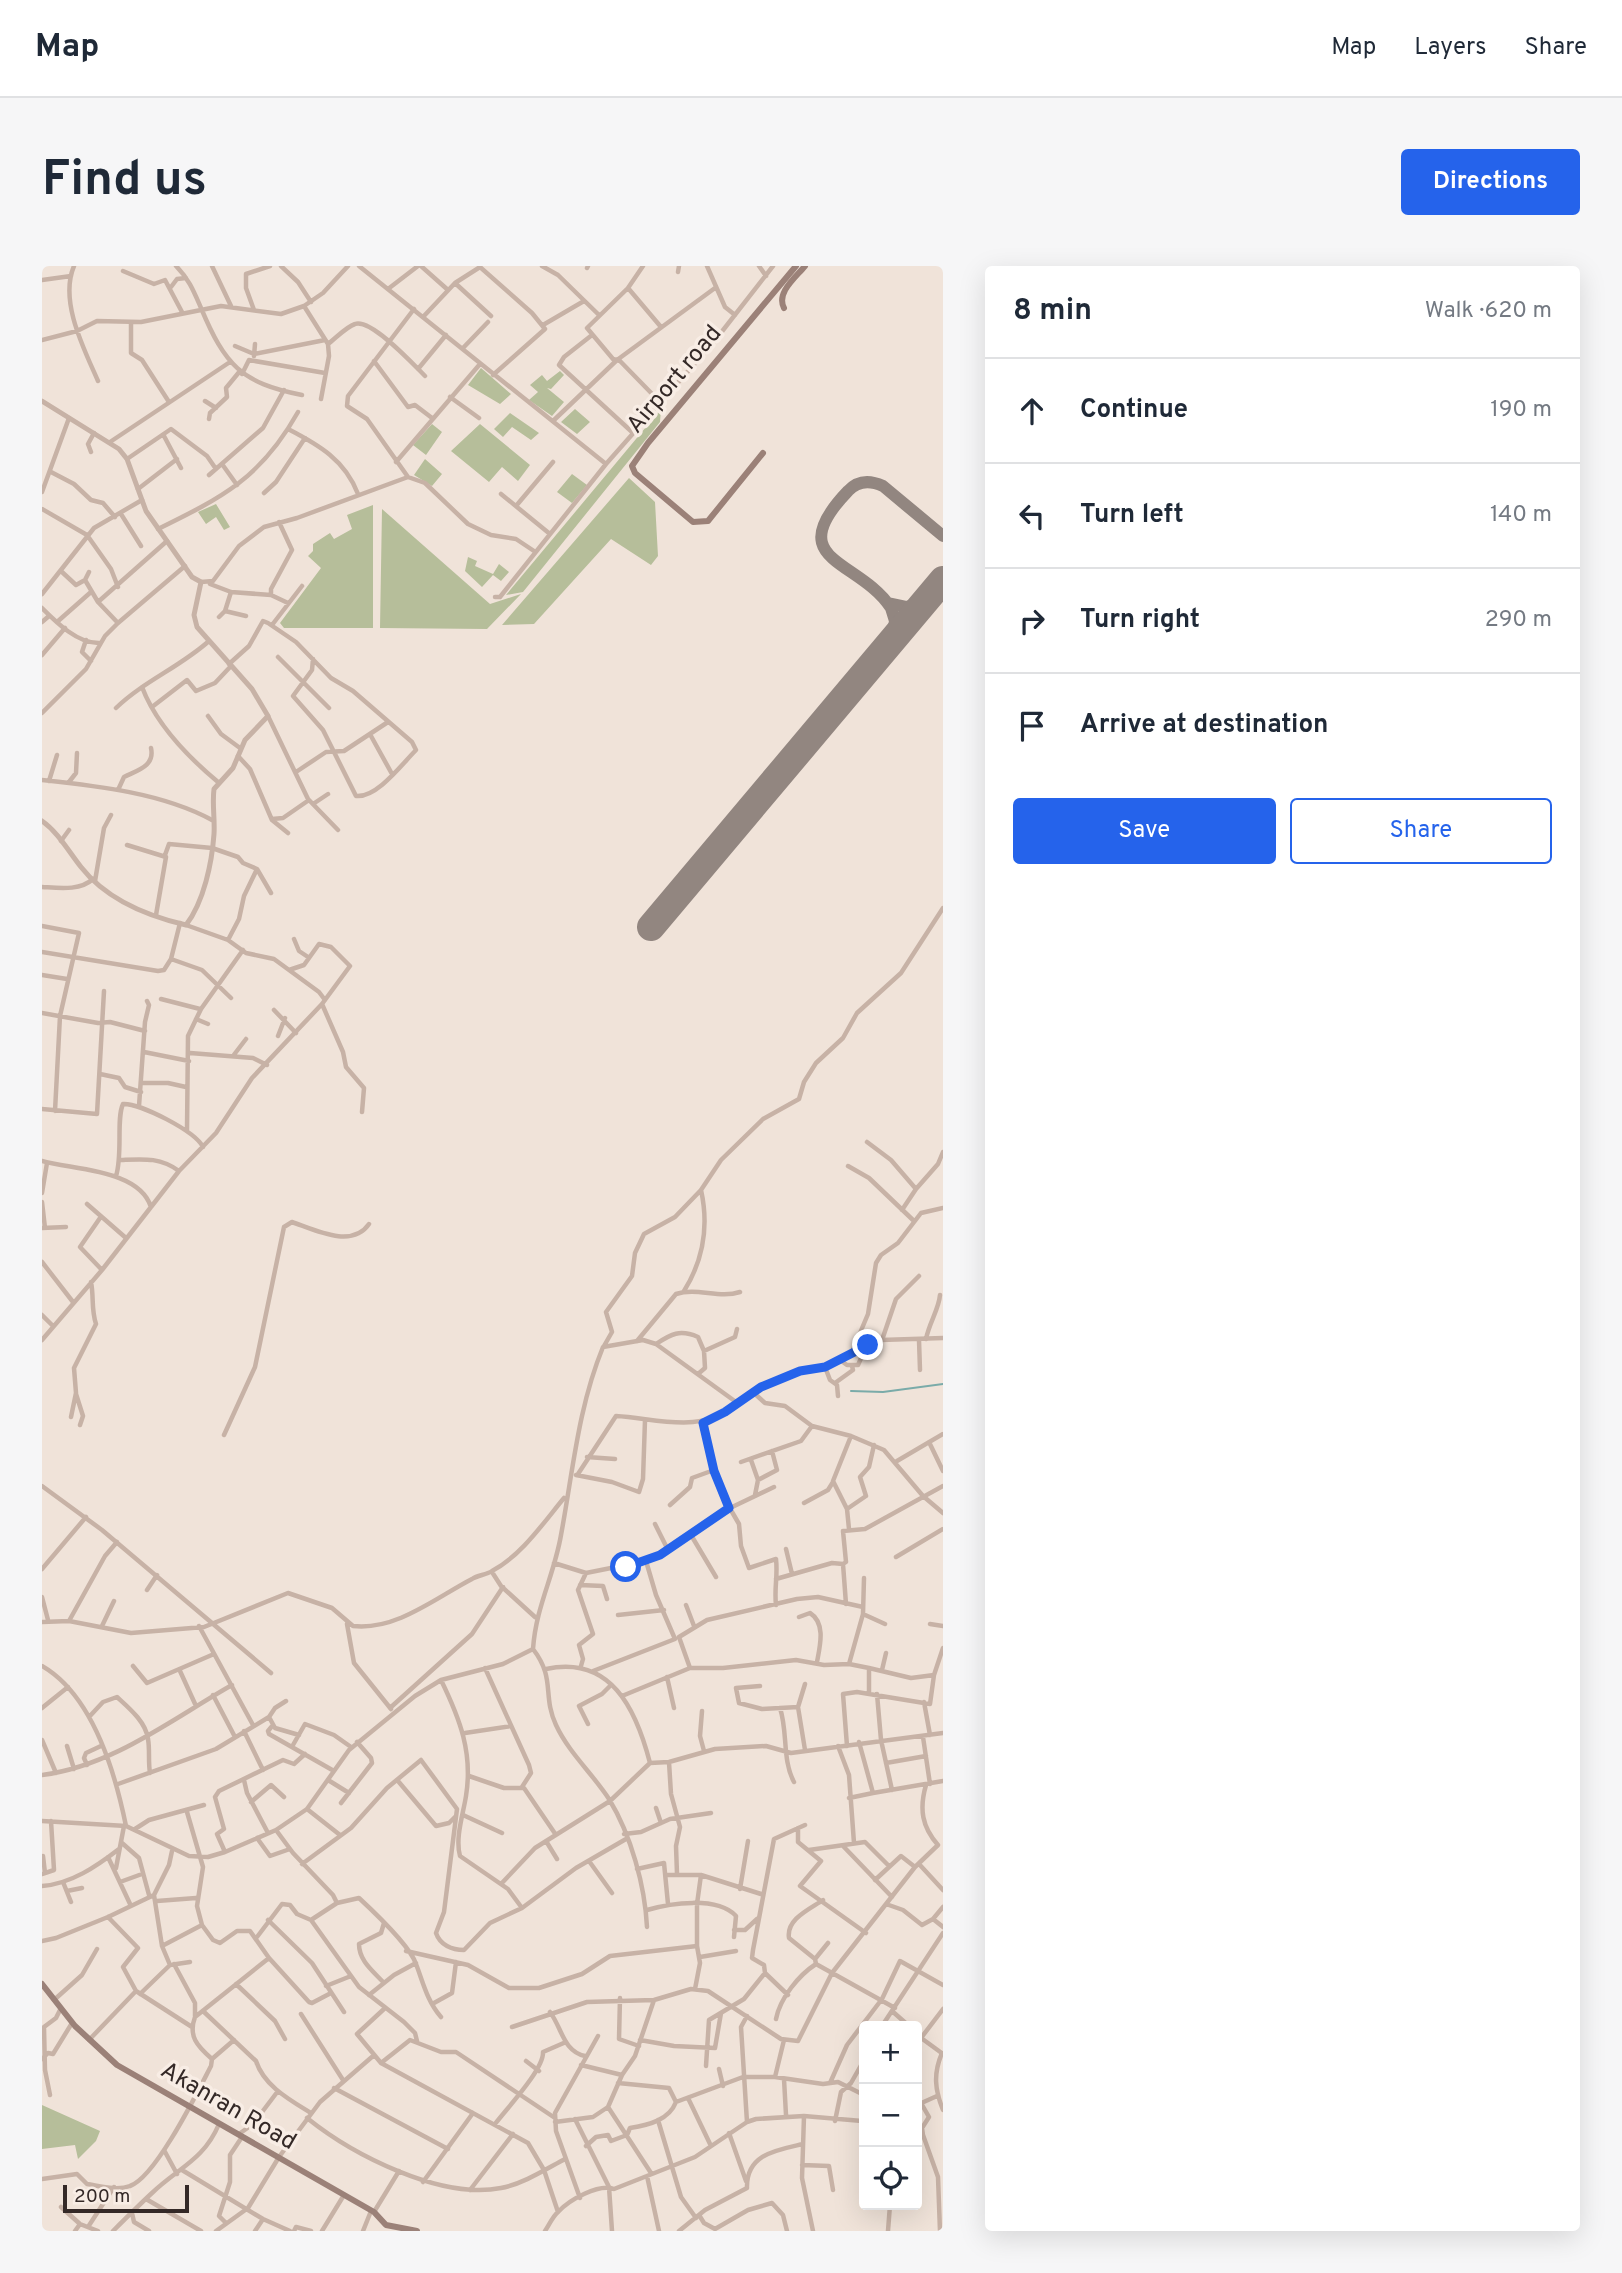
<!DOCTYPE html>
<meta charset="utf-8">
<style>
body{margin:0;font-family:Overpass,sans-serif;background:#f6f6f7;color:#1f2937}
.controls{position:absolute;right:21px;bottom:21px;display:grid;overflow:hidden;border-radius:7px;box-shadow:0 7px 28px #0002}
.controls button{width:63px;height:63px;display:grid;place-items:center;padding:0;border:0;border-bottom:2px solid #e0e1e3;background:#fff;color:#1f2937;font:35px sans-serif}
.scale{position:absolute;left:21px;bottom:18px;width:126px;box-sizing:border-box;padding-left:7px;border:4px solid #342927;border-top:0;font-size:19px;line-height:24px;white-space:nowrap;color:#342927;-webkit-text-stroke:5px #f8ede5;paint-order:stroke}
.stop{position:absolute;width:21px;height:21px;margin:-16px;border:5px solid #2563eb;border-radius:50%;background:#fff}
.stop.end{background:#2563eb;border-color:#fff;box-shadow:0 2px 7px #0008}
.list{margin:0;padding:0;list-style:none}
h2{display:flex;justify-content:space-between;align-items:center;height:91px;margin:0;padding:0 28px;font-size:30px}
h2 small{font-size:23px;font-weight:400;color:#747a83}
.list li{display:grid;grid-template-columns:46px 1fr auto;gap:21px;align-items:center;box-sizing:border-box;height:105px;padding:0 28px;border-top:2px solid #e0e1e3}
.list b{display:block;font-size:26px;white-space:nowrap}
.list em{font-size:23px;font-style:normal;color:#747a83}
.actions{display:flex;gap:14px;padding:21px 28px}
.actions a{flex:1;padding:16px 0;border:2px solid #2563eb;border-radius:7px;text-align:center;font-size:24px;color:#2563eb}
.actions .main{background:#2563eb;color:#fff}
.icon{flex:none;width:38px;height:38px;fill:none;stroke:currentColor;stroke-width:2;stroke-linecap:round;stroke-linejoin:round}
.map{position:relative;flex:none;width:901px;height:1965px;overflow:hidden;border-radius:7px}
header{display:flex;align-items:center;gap:42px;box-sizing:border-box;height:98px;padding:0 35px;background:#fff;border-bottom:2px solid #e0e1e3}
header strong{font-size:33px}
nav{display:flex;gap:38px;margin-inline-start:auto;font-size:24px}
.intro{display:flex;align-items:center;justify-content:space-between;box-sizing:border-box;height:168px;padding:0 42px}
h1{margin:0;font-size:49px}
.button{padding:18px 32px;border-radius:7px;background:#2563eb;color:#fff;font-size:24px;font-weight:700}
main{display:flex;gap:42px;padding:0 42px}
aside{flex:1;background:#fff;border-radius:7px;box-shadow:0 7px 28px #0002}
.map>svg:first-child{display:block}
</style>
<header>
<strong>Map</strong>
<nav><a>Map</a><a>Layers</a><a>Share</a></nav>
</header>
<div class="intro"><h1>Find us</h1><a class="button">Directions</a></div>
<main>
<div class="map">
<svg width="901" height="1965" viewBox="0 0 901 1965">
<rect width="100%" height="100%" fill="#f0e3d9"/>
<path fill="#b6be9a" d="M439,102l30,26 -11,10 -32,-19z
M518,105l4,4 -13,14 -4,-1 17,14 -12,14 -23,-16 9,-8 -8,-7 12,-10 5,6z
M533,143l15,13 -13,12 -16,-12z
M619,143l-1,13 -137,170 -17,3z
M468,147l29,20 -8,7 -19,-13 -9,10 -9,-8z
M390,158l10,8 -16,23 -13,-10z
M438,158l50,41 -12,16 -16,-14 -13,15 -38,-31z
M383,193l17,15 -10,12 -18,-11z
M530,208l15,11 -15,18 -15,-11z
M587,212l26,24 3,54 -7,9 -40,-26 -77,85 -32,1z
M174,238l14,23 -6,3 -8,-13 -10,7 -8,-12z
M331,239v123h-89l-4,-5 41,-55 -13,-12 5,-5v-7l17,-11 4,6 18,-10 -5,-14z
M340,243l108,95 31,-10 -34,35 -107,-1z
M426,291l9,4 -2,5 18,8 6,-10 10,8 -8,9 -8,-6 -11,12 -17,-16z
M0,1839l58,26 -4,10 -18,18 -3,-14 -33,4z"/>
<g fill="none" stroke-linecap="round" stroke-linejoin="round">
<path stroke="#7aaba9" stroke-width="2" d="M809,1125l32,1 60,-8"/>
<path stroke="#928680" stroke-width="12" d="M846,337l19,4 21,-8
M850,374l3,-19 -4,-13c-32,-49 -111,-46 -43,-117 10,-11 22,-11 35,-5l60,50"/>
<path stroke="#928680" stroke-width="28" d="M609,661l292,-347"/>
<path stroke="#c7b2a6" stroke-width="4.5" d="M32,0c-15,35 10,83 24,115
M134,0c13,13 18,26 25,42 24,57 40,75 101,87
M170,0l19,40
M239,0l17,16 13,20
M317,0l247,198
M379,0l27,24
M500,0l16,9 41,40
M601,0l-15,22 -41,40 26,31 7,2 39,40
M665,0l18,41 10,8
M717,0l7,10
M545,2l1,-2
M81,5l31,13 11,-4 17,32
M636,6l1,-6
M0,14l29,-4
M413,17l36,33
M129,21l6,-8 9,-1
M586,22l33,39
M346,23l30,-23
M262,40l24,38 1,12 -8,43
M372,43l-66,87 -1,10 20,13 41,58 17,6 43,41 23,11 25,4 18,12
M212,44l-8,-22v-14l24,-8
M381,51l32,-34 25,-16 52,46 13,16 -52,46
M89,56v31l11,7 27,42
M501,59l41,-24
M550,69l-28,22 -5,8 73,67
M0,74l35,-9 20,-10 44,1 80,-16 60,8 23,-8 19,-13 25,-27
M286,78c8,-6 18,-17 27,-20 16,-6 59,41 70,52
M193,80l19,8 71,-14
M421,82l25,-26
M212,90l1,-12
M332,95l34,46 7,-2 17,13
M376,103l28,-34
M200,108l7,-14 76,13
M408,131l29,21
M163,135l11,7
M167,153l1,-6 17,-16 -1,-9 14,-17
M511,155l64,-61 98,-72
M246,163c31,16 57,31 70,65
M122,170l17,32
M68,176l120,-80
M49,186l-3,-8 6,-11
M85,193l44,-30 36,27 9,13
M354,196l84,-98
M180,198l15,21
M9,206l23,12 17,16 12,3 12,14
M167,209l54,-47 21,-38
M96,223l39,-30
M0,226l27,-74
M222,227l12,-11 29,-44
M459,228l49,40
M474,240l37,-44
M0,243l45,26 24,34 7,18
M79,248l20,32
M116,263c65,-32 103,-51 140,-117
M20,306l14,13 9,-5
M47,306l-4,8 13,22 20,21
M159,316l12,-1 26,-35 25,-19 33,-9 111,-41
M168,318l21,8 40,3 17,8
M0,328l52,-66 48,-28
M229,329v-6l21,-39 -13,-28
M453,331h5l106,-133 107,-121 60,-77
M56,336l69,-61
M0,342c15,15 36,36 58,35
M183,345l6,-19
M177,351l6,-6 21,5
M0,356l7,-6
M15,356l34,-30
M230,359l30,-39
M44,374l-4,12 9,9
M0,389l23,-27
M236,391l51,51
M187,398l20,-18 14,-25 5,2 28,19 35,36 22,13 59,51 4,8c-14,14 -39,48 -60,46l-33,-66 -30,-34 19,-26 1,-11
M100,421c14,37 46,70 76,95
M110,441l35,-27 9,11 19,-8 16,-17
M74,442c28,-27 64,-41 93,-67
M0,447l44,-44 19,-33 13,-13 67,-57
M166,450l13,18 19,14
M226,450l40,83 30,31
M329,470l21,38
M196,490l12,13 22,51 16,13
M254,506l30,-20 18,-1 44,-29
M0,514c56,6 120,13 170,40
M7,515l8,-26
M27,516l7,-9 1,-20
M76,524l6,-13c14,-7 31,-11 27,-29
M271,538l15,-10
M230,553l11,-1 26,-18
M19,575l8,-11
M85,579l39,12 -10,58
M123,589l4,-11 43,4 26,9 5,6 14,6 14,24
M53,615l9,-53 7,-13
M0,621c17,1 38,4 51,-8
M144,659l42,15 18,13 28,6 45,33 6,8
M0,660l37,7 -19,83 -5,95
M252,673l5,12 9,6
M186,674l11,-21 5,-23 13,-27
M0,686l116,19 6,-1 7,-11 9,-36
M129,693l31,11 29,28
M0,709l25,4
M119,733l39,10
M280,738l21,48 3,15 18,21 -2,24
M232,744l22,23
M0,747l56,10 12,-1 35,9
M154,753l12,5
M103,756l4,-17 -2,-4
M236,770l7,-18
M102,786l45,9
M148,787l63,5 14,7
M191,790l13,-17
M58,808l19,4 6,9 16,5
M101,817h25l18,4
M97,840l6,-84
M0,843l55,5 7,-123
M145,864l1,-94 13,-27 42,-59
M825,876l24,18 25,29 -14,21
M79,894c22,-1 39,-3 58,11
M0,895c31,9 97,8 109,46
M806,900l21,12 45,43
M74,910c7,-22 0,-57 7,-72 17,-1 72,27 80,43
M874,923l22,-25 5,-12
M0,927l5,-30
M0,936l3,26
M45,938l39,34
M58,952l-20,29 22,23
M0,962l24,-1
M0,996l31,40
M642,1025c20,-32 25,-65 17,-101
M0,1049l11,11
M884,1073c3,-16 13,-30 14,-44
M0,1074l60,-70 77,-99 37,-38 36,-55 70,-74 28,-38 -19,-19 -12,-3 -15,21 -15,5
M840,1074l14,-41 23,-23
M877,1074l1,30
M595,1075l39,-47c21,-7 43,5 64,-2
M614,1078c15,-10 24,-15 42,-7l6,14 1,17 -7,6
M562,1080l8,-14 -6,-20 26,-36 3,-23 9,-19 31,-17 26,-27 20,-30 42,-41 36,-20 5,-17 12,-19 27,-25 14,-25 44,-40 42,-65
M662,1085l31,-14 2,-8
M810,1086l29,-12 62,-2
M798,1094l7,5h11l4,-9 -2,-8
M783,1101l5,13 7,5 1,11
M793,1117l18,-13 -1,-4
M712,1127l11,10 20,3 27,20 39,10 33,14 39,46 20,17
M34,1128l7,22 -3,9
M29,1151l5,-24 -2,-25 22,-44c-5,-15 -2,-27 -5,-42
M661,1157l18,70 18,31 2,22 8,22 27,-9c2,17 -2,29 0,46
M182,1169l31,-68 29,-140 8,-5c23,8 60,27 77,2
M887,1176l14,29
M545,1191l28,2
M709,1194l7,20
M855,1195l46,-27
M699,1196l60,-21 11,-15
M536,1208l38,-58c41,2 86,20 120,-14
M534,1209l36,7 27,10 4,-13 2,-59
M0,1220l60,44 169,143
M713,1229l3,-15 19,-10 -5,-19
M762,1237l24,-13 5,-8
M628,1239l20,-18 2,-9 22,-8
M805,1243l-14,-28 18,-45
M613,1258l13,26
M807,1263l-2,-20 19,-13 -6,-19 9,-10 5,-22
M649,1269l25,42
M744,1283l6,25
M854,1291l47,-28
M512,1297l32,10 60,-12 37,-20 45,-32 46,-22
M801,1298l3,-2 -3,-31 22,-2 78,-43
M0,1303l44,-52
M450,1306l9,14 34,31
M734,1313l56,-16 11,1 3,40
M538,1319l23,1 4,13
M105,1324l10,-15
M0,1331l6,23
M644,1339l8,21
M821,1348l22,10
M576,1349l46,-5
M757,1351l11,-4c16,10 10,33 7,49
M27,1355l36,-65 12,-14
M0,1356l27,-1 62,12 73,-6 84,-34 44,15 21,18c43,5 84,-29 119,-47 6,-4 14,-4 20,-8 29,-15 52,-49 72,-73
M305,1358l7,39 37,46
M888,1358l13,2
M60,1360l12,-25
M157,1360l54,99
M637,1371l28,-17 90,-21 21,-2 45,10
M637,1371l11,31
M491,1383c23,30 9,46 23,76 13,28 36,48 53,74 22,36 36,87 38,128
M807,1398l20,4v25
M0,1400c50,29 73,106 84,160
M91,1400l14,17 67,-29
M539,1400l2,-7 -4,-14 14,-11 -15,-44 8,-17
M443,1402l44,97 2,8 -9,14
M827,1402l42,10 23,-3 9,-27
M504,1403c65,-14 90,40 104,94
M840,1404l4,-17
M138,1405l16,35
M551,1405l82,-32 -19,-44 -10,-34
M625,1411l7,31
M399,1414c19,39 32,73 25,116 -3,19 -11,42 -6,60l48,33 14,19
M763,1418l-7,23 7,43
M718,1420l-24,2 3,15 23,6 36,-2
M835,1428l4,46 11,50
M171,1429l22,42
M580,1430l68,-28h33l73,-8 28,5 25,-1 14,-50 1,-36
M882,1436l6,33
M0,1442l26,-21
M348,1442l82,-74 31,-47
M738,1442c8,24 2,52 14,74
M660,1445l-2,25 4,15
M47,1451l14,-15 14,-5c12,11 29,25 31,42 2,11 0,22 2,34
M227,1451l6,11 24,7
M546,1458l-9,-18 23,-12 9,-9
M231,1459l-5,6 1,3 65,37
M202,1465l19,39
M423,1467l46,-7
M881,1471l7,47
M0,1474l14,33
M817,1476l14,51 70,-12
M251,1479l12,-21 29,11 17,12
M25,1480l7,23
M796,1480l11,29 5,68
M805,1480l-4,-52 14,-2 73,12 4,-29
M627,1496l2,32 9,33 -4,19 1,28
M844,1497l40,-7
M45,1499l-3,-7 2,-5 15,-7
M0,1509c71,-9 130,-56 190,-90
M427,1510l35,12h20l32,47
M202,1514l3,13 21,40
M286,1514l21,13
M356,1515l38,45 13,-3 6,-6
M76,1518l98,-35 53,-32 6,-9 11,-7
M807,1532l24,-5
M209,1536l20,-17 13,12
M299,1537l31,-40 -1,-5 -14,-16
M614,1542l5,15
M265,1543l33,26
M145,1546l16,55 -6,39 5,19 11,15 7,3 17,-12h13l19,27 40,44 3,1 19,-10
M421,1549l39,18
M0,1555l84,5 63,30 19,1 17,-5 51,-22 31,-21 42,-59 66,-54 26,-16 62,-16 30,-15c3,-43 21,-73 28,-114 12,-64 17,-127 42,-188l40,-7 13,4 80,58 25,-15 40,-16 24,-4 27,-15 16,-38 8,-51 5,-8 17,-12 23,-30 22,-5
M756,1562v14l23,19 -21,25 66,47
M93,1563l14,-9 55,-15
M234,1564l17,23 40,42 4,8
M582,1568l17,-2 29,-13 41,-6
M215,1572l13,18 20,-7
M504,1575l11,18
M80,1577l17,15 10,37
M802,1581l48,50
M767,1584l56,-8 24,24
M183,1586l-8,-18 7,-5 -9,-32 4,-6 64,-31 11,4 11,-10
M1,1590l2,17
M66,1591l23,49
M547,1595l23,32
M260,1598l49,-36 36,-40 34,-28 36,49 -13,103 -8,21c4,12 16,17 28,17l26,-27 32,-15 54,-40 50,-29
M877,1598l24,26
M74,1602l8,-42
M595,1603l27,-6 4,41
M0,1608l12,-4 -3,-49
M624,1609h35l60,19
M833,1614l26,-24 14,11
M21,1616l8,20
M78,1616l22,-8
M459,1618l34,-36 75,-47 40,-38 19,-1 46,-13 51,-3 25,7 152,-20
M0,1620c29,-2 55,-20 77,-37
M698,1623l8,-48
M25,1625l15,-3
M112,1629l8,51 8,19
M781,1634c-13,9 -37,19 -34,38l26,21 1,5 79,44
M115,1635l39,-3
M844,1638l17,6 19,15 11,-6 10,-12
M605,1644c23,-7 70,-14 89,6l-2,21
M66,1651l30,31 -15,19 13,24 56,36
M891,1653l10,8
M226,1654l44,43 32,49
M269,1654l26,-17 22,-5c14,13 51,48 57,66 7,18 11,37 25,53
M692,1664h11l12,-11
M215,1671l25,-33 8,1 7,9 14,6 48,67 45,35 11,11 2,8
M0,1675l14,-3 52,-21 46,-22 15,-30 3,-14
M120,1680l40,-21
M364,1685l62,14 41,23h30l43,-14 28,-18 87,-10
M658,1691l36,-6
M773,1693l13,-16
M132,1698l21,39v13
M342,1717c-11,-12 -25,-22 -25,-39l22,-11 3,-10
M194,1718l39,37 10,18
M284,1720l25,-10
M653,1723l5,-26 -3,-17v-42l4,-29
M98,1728l30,-29 20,-3
M327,1729l25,-20 22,-12
M746,1729l-23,-22 -1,-8 -12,-7 1,-8 21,-111 31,-14
M578,1732l-1,41 20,7
M12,1734l28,-25 15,-26
M392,1737l18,-10 4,-31
M342,1743l-27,25 24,29 147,80 16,27 14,42
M161,1745l53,50c8,25 34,39 55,52
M850,1745l17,15
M508,1746c12,16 13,39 35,44
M259,1748l42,66
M734,1753c4,-21 23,-44 40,-55
M840,1760l61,-93
M470,1761l75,-25 67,-2 37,-11 17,2 73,48 17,2 34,-68 83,-106 23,-22c-16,-18 -19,-36 -12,-60
M875,1769l26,19
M879,1772l22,-29
M47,1774l47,-49
M598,1774l34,6 41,2 6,-35
M900,1787c-9,21 -7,37 1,57
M0,1793l6,-6 5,1 19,-31
M170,1793c-15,-13 -24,-23 -17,-42l74,-59
M484,1795l13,10
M339,1797l29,-23 31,12h15l99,66
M539,1799l41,10
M664,1800l3,-46 35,-21 21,-26
M677,1803l4,17
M733,1811l9,-37
M742,1813l2,36
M788,1817l17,-38 35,-46 18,-38 43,24
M292,1822l114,61
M8,1829l-5,-25 -1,-43 12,-9 5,-10
M822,1829v30
M646,1832l23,48
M634,1836l67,-25h32l48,7 15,-2 26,13
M879,1837l8,14 -7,11 1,7 15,42 2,54
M875,1839l20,-9
M566,1841l43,66
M762,1850l-2,62 11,53
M265,1852c46,37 134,82 194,70 22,-4 45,-19 64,-29
M533,1853l34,68 3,44
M616,1854l23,77 15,21
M793,1855l6,-29 10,-9 13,-23
M513,1856l38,-5 15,-10 14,-32 13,-19 19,-56
M705,1856l-6,-95 6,-11
M453,1858c13,-17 49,-55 48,-72l23,-10
M687,1867l17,48
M197,1868l14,-10 25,-33
M544,1880l10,-9 12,-2 3,6 16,-6 3,-7c19,-3 39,-8 46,-26l-7,-14 -51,-5
M122,1884l13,24
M760,1899l27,1 4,24
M140,1904l81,49 27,12
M605,1910l12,55
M0,1913l35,-5 10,10c13,2 30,7 43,2 26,-9 68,-95 81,-120l1,-7 22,-19
M381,1916l50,-69
M428,1924l43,-56
M538,1932l-24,-67 -1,-18 43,-77
M104,1933l55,32
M19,1941l19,17 18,7
M332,1946l25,-41
M90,1947l2,9 15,9
M657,1949l5,8 11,6 33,-19 24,-7 11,12 4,16
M184,1957l-7,-7 11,-34v-27l12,-18
M46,1961l26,-40
M33,1965l5,-7
M71,1965c13,-13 26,-26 39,-38 26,-25 52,-33 67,-69
M174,1965l32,-23 31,-51 41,-55 53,-46
M213,1965l8,-12
M252,1965l2,-4 15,4
M280,1965l22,-36
M321,1965l8,-20
M503,1965c4,-6 8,-15 13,-19 11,-12 41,-29 56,-23l81,-32 52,-35 9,-3 48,-3 58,5
M637,1965l26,-21 42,-22c-1,-34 30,-38 56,-44
M846,1965l2,-26"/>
<path stroke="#c7b2a6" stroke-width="5" d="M0,135l77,48 8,10 19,52 46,66 9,5 -7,33 3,12 55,62 16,27 -23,24 -12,28 -19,21c-2,15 1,30 0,45 -2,28 -10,68 -28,91 -39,-9 -80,-26 -105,-58 -12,-15 -23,-35 -39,-46"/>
<path stroke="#9b8178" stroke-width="6" d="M742,42c-8,-15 11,-30 21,-42
M721,187l-55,68 -15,1 -58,-49 -3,-7 16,-23 148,-177
M0,1718l33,42 42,39 257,147 12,13 31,6"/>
</g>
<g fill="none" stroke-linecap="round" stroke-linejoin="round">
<path stroke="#2563eb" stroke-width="9" d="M584,1301l34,-12 69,-47 -15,-37 -11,-48 22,-11 36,-25 39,-16 25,-4 43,-22"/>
</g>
<g text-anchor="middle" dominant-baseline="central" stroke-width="7" stroke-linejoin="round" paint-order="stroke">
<g font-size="24" fill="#342927" stroke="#f8ede5">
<text transform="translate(633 114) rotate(-50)">Airport road</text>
<text transform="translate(186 1841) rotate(30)">Akanran Road</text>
</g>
</g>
</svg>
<div class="controls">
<button>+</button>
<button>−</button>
<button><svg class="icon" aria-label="locate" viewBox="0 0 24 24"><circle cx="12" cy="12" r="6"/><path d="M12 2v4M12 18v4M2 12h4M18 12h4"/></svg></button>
</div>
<div class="scale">200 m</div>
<div class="stop" style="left:584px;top:1301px"></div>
<div class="stop end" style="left:826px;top:1079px"></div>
</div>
<aside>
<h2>8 min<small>Walk · 620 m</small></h2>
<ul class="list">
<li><svg class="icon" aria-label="ahead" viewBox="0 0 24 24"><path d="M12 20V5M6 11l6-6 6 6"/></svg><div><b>Continue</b></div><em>190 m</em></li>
<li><svg class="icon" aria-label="left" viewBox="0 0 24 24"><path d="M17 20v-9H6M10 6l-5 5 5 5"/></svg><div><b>Turn left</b></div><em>140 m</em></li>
<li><svg class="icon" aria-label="right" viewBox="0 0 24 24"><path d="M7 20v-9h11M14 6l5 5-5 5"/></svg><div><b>Turn right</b></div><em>290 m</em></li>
<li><svg class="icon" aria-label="arrive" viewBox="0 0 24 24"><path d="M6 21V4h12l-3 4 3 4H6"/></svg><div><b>Arrive at destination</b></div></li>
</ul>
<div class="actions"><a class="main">Save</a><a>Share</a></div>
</aside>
</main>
